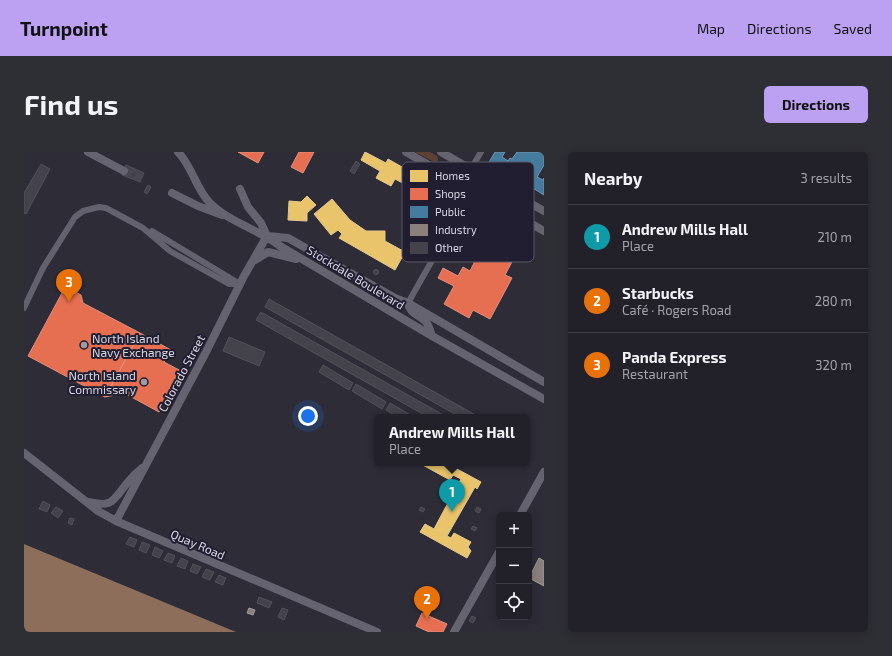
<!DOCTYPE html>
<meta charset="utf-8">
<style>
body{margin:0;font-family:"Exo 2",sans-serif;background:#2e2e35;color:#f1f3f6}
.controls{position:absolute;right:12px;bottom:12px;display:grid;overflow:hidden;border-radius:6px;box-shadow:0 2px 10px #0003}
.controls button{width:36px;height:36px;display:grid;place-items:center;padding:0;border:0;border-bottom:1px solid #3f3e46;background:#222129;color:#f1f3f6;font:20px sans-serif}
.you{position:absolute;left:284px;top:264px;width:14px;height:14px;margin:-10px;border:3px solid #fff;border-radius:50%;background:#1a73e8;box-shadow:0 0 0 6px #1a73e833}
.badge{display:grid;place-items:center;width:26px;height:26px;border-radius:50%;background:#bca0f2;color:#fff;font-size:13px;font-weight:700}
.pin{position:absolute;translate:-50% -33px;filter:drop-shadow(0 1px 2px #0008)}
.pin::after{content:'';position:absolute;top:21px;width:14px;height:12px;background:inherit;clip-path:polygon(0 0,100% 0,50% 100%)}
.popup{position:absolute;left:350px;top:262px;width:156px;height:52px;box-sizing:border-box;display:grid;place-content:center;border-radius:6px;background:#222129;filter:drop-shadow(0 1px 3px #0005);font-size:13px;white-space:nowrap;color:#a2a3a8}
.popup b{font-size:15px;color:#f1f3f6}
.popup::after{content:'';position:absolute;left:50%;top:100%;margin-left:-8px;border:8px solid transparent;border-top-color:#222129}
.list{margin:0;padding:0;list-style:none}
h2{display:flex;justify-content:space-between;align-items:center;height:52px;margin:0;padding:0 16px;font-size:17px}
h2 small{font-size:13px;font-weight:400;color:#a2a3a8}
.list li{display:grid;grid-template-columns:26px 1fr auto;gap:12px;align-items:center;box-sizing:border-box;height:64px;padding:0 16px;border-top:1px solid #3f3e46}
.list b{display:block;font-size:15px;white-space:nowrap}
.list p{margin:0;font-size:13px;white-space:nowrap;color:#a2a3a8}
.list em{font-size:13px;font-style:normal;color:#a2a3a8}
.icon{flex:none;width:22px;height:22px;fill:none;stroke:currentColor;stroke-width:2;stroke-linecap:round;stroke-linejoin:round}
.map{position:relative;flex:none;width:520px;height:480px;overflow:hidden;border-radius:6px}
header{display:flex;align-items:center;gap:24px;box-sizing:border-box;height:56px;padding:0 20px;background:#bca0f2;color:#111}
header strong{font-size:19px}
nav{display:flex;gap:22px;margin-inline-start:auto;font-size:14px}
.intro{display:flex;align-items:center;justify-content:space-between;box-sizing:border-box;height:96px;padding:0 24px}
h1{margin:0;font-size:28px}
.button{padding:10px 18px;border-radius:6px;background:#bca0f2;color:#111;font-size:14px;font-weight:700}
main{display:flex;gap:24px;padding:0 24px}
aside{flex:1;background:#222129;border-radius:6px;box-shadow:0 2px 10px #0003}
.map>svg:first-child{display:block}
</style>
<header>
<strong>Turnpoint</strong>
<nav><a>Map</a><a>Directions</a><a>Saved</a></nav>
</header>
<div class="intro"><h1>Find us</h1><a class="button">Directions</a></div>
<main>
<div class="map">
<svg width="520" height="480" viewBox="0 0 520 480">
<rect width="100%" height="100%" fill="#2e2c37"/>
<path fill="#5d4233" d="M391,0h15l7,4 1,3 -1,3h-3z"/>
<path fill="#8d6e5b" d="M0,392l212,88h-212z"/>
<path fill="#e9c46a" stroke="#e4ca8f" d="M341,0l21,11 2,-4 14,8 -1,3 20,11 -5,9 -21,-11 -4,7 -15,-8 4,-7 -19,-11z
M283,44l9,9 -9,8v8l-19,-1 1,-19 12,1z
M308,47l18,21 16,11h19v10l20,11 -10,18 -56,-32 3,-4 -4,-4 -7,5 -17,-21z
M395,311h27l35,19 -4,7 -2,-2 -28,49 4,2 3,-5 17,9 -3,5 3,4 -4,7 -47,-26 5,-8 9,5 16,-30 -2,-1 3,-6 2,1 8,-14 -8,-4 -3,5z"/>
<path fill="#e76f51" stroke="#e28e7d" d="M214,0h26l-6,11z
M275,0h15l-11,21 -12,-6z
M467,93l23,13 -9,17 7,3 -22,41 -17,-9 -4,8 -25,-14 10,-18 -16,-8 5,-10 15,8 5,-9 7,4 7,-14 6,4z
M48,138l9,5 2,8 57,30 -35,64 -77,-41 34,-63z
M116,181l31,17 -7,12 17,9 -22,41 -35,-19 -19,4z
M398,461l25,11 -4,8h-14l-13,-6z"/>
<path fill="#457b9d" stroke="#7197b2" d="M471,0h10l-3,5 6,4 2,-3 2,1 5,-7h27v13l-7,12 6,3 1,-2v17l-37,-23 -1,2 -18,-10z"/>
<path fill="#8a817c" stroke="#a19b9b" d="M515,406l5,3v25l-15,-8z
M225,456l6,2 -2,5 -6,-2z"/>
<path fill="#44434c" stroke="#52515a" d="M332,9l4,3 -6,10 -4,-3z
M17,12l9,5 -24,45 -2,-1v-20z
M102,13l18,8 -4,9 -18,-7z
M124,33l3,2 -4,7 -3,-2z
M349.5 120a2.5 2.5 0 1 1 5 0a2.5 2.5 0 1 1-5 0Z
M245,147l210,118h-19l-195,-110z
M237,160l186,105h-19l-172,-97z
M205,185l36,15 -6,14 -36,-15z
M299,213l30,18 -4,7 -30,-18z
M332,232l30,18 -4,7 -30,-18z
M366,251l24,14h-17l-11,-7z
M19,349l7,4 -3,7 -8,-3z
M32,355l7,4 -5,7 -7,-5z
M397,355l4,2 -2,3 -4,-2z
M453,355l4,2 -2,4 -4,-2z
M46,366l4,1 -2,6 -4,-2z
M449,374l4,2 -2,3 -4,-2z
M106,385l7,3 -3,7 -8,-3z
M118,390l8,3 -4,8 -7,-3z
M131,395l8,4 -4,7 -7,-3z
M144,401l7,3 -3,7 -8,-3z
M157,406l7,3 -3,8 -8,-3z
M169,412l8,3 -4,7 -7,-3z
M182,417l8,3 -4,8 -8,-3z
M195,423l7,3 -3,7 -8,-3z
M235,445l13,5 -3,6 -12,-5z
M258,456l6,2 -4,10 -6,-3z
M448,464l4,2 -3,5 -4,-2z"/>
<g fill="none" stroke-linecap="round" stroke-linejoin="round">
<path stroke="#484651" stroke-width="8" stroke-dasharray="8 4" stroke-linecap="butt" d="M100,19l18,8"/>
<path stroke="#62616d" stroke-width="6" d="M128,79l88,53
M384,151l43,-76 5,-13 -1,-17 2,-5 24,-40
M0,156l19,-40 32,-51 8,-6 16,-4 7,1 37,20 27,23 59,33h11"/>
<path stroke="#656370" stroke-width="8" d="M64,0l36,19
M154,0c14,14 17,35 31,50 19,20 49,27 71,44l152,90 112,63
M382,0l138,79
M417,0l103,59
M216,37l8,18 13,16 6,13
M148,41l26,13 24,9
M244,84l20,2 107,60 13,5 136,79
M231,108l13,-8 28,7
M384,151c2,11 10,11 17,18 4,3 5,10 7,15
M0,301l74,58 18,10 261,111
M64,350c26,6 25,-2 40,-20 4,-5 9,-10 14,-14
M496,363l24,-43
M92,369l89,-167 39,-78 23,-40
M430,480l45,-80"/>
</g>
<g fill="#9c9ba7" stroke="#211e31" stroke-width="1.5">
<circle cx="60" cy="193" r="4"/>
<circle cx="120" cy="230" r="4"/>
</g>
<g text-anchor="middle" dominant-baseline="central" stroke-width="4" stroke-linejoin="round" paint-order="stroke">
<g font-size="12" fill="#d8d7e4" stroke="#211e31">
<text transform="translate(332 125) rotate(31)">Stockdale Boulevard</text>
<text transform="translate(157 221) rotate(-62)">Colorado Street</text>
<text transform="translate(174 392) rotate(23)">Quay Road</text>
</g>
<g font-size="12" fill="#d8d7e4" stroke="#211e31" text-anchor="start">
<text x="68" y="186">North Island<tspan x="68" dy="14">Navy Exchange</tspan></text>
<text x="112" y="223" text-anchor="end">North Island<tspan x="112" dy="14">Commissary</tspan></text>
</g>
</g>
<rect x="378" y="10" width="132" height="100" rx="6" fill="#211e31" stroke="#585667" stroke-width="1"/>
<rect x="386" y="18" width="18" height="12" fill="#e9c46a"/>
<rect x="386" y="36" width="18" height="12" fill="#e76f51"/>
<rect x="386" y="54" width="18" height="12" fill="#457b9d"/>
<rect x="386" y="72" width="18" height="12" fill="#8a817c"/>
<rect x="386" y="90" width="18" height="12" fill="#44434c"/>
<g font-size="11" fill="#d8d7e4">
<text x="411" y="28">Homes</text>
<text x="411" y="46">Shops</text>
<text x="411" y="64">Public</text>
<text x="411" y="82">Industry</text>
<text x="411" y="100">Other</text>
</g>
</svg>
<div class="controls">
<button>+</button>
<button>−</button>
<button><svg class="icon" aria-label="locate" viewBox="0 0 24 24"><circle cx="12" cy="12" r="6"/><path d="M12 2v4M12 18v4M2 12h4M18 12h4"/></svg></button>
</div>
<div class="you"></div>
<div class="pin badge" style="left:428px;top:360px;background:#0f9aa8">1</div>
<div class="popup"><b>Andrew Mills Hall</b>Place</div>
<div class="pin badge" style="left:403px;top:467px;background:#e8710a">2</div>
<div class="pin badge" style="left:45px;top:150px;background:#e8710a">3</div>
</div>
<aside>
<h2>Nearby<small>3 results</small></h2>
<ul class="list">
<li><span class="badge" style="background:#0f9aa8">1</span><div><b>Andrew Mills Hall</b><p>Place</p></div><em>210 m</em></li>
<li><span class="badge" style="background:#e8710a">2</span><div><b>Starbucks</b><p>Café · Rogers Road</p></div><em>280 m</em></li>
<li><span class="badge" style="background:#e8710a">3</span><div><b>Panda Express</b><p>Restaurant</p></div><em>320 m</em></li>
</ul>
</aside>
</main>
